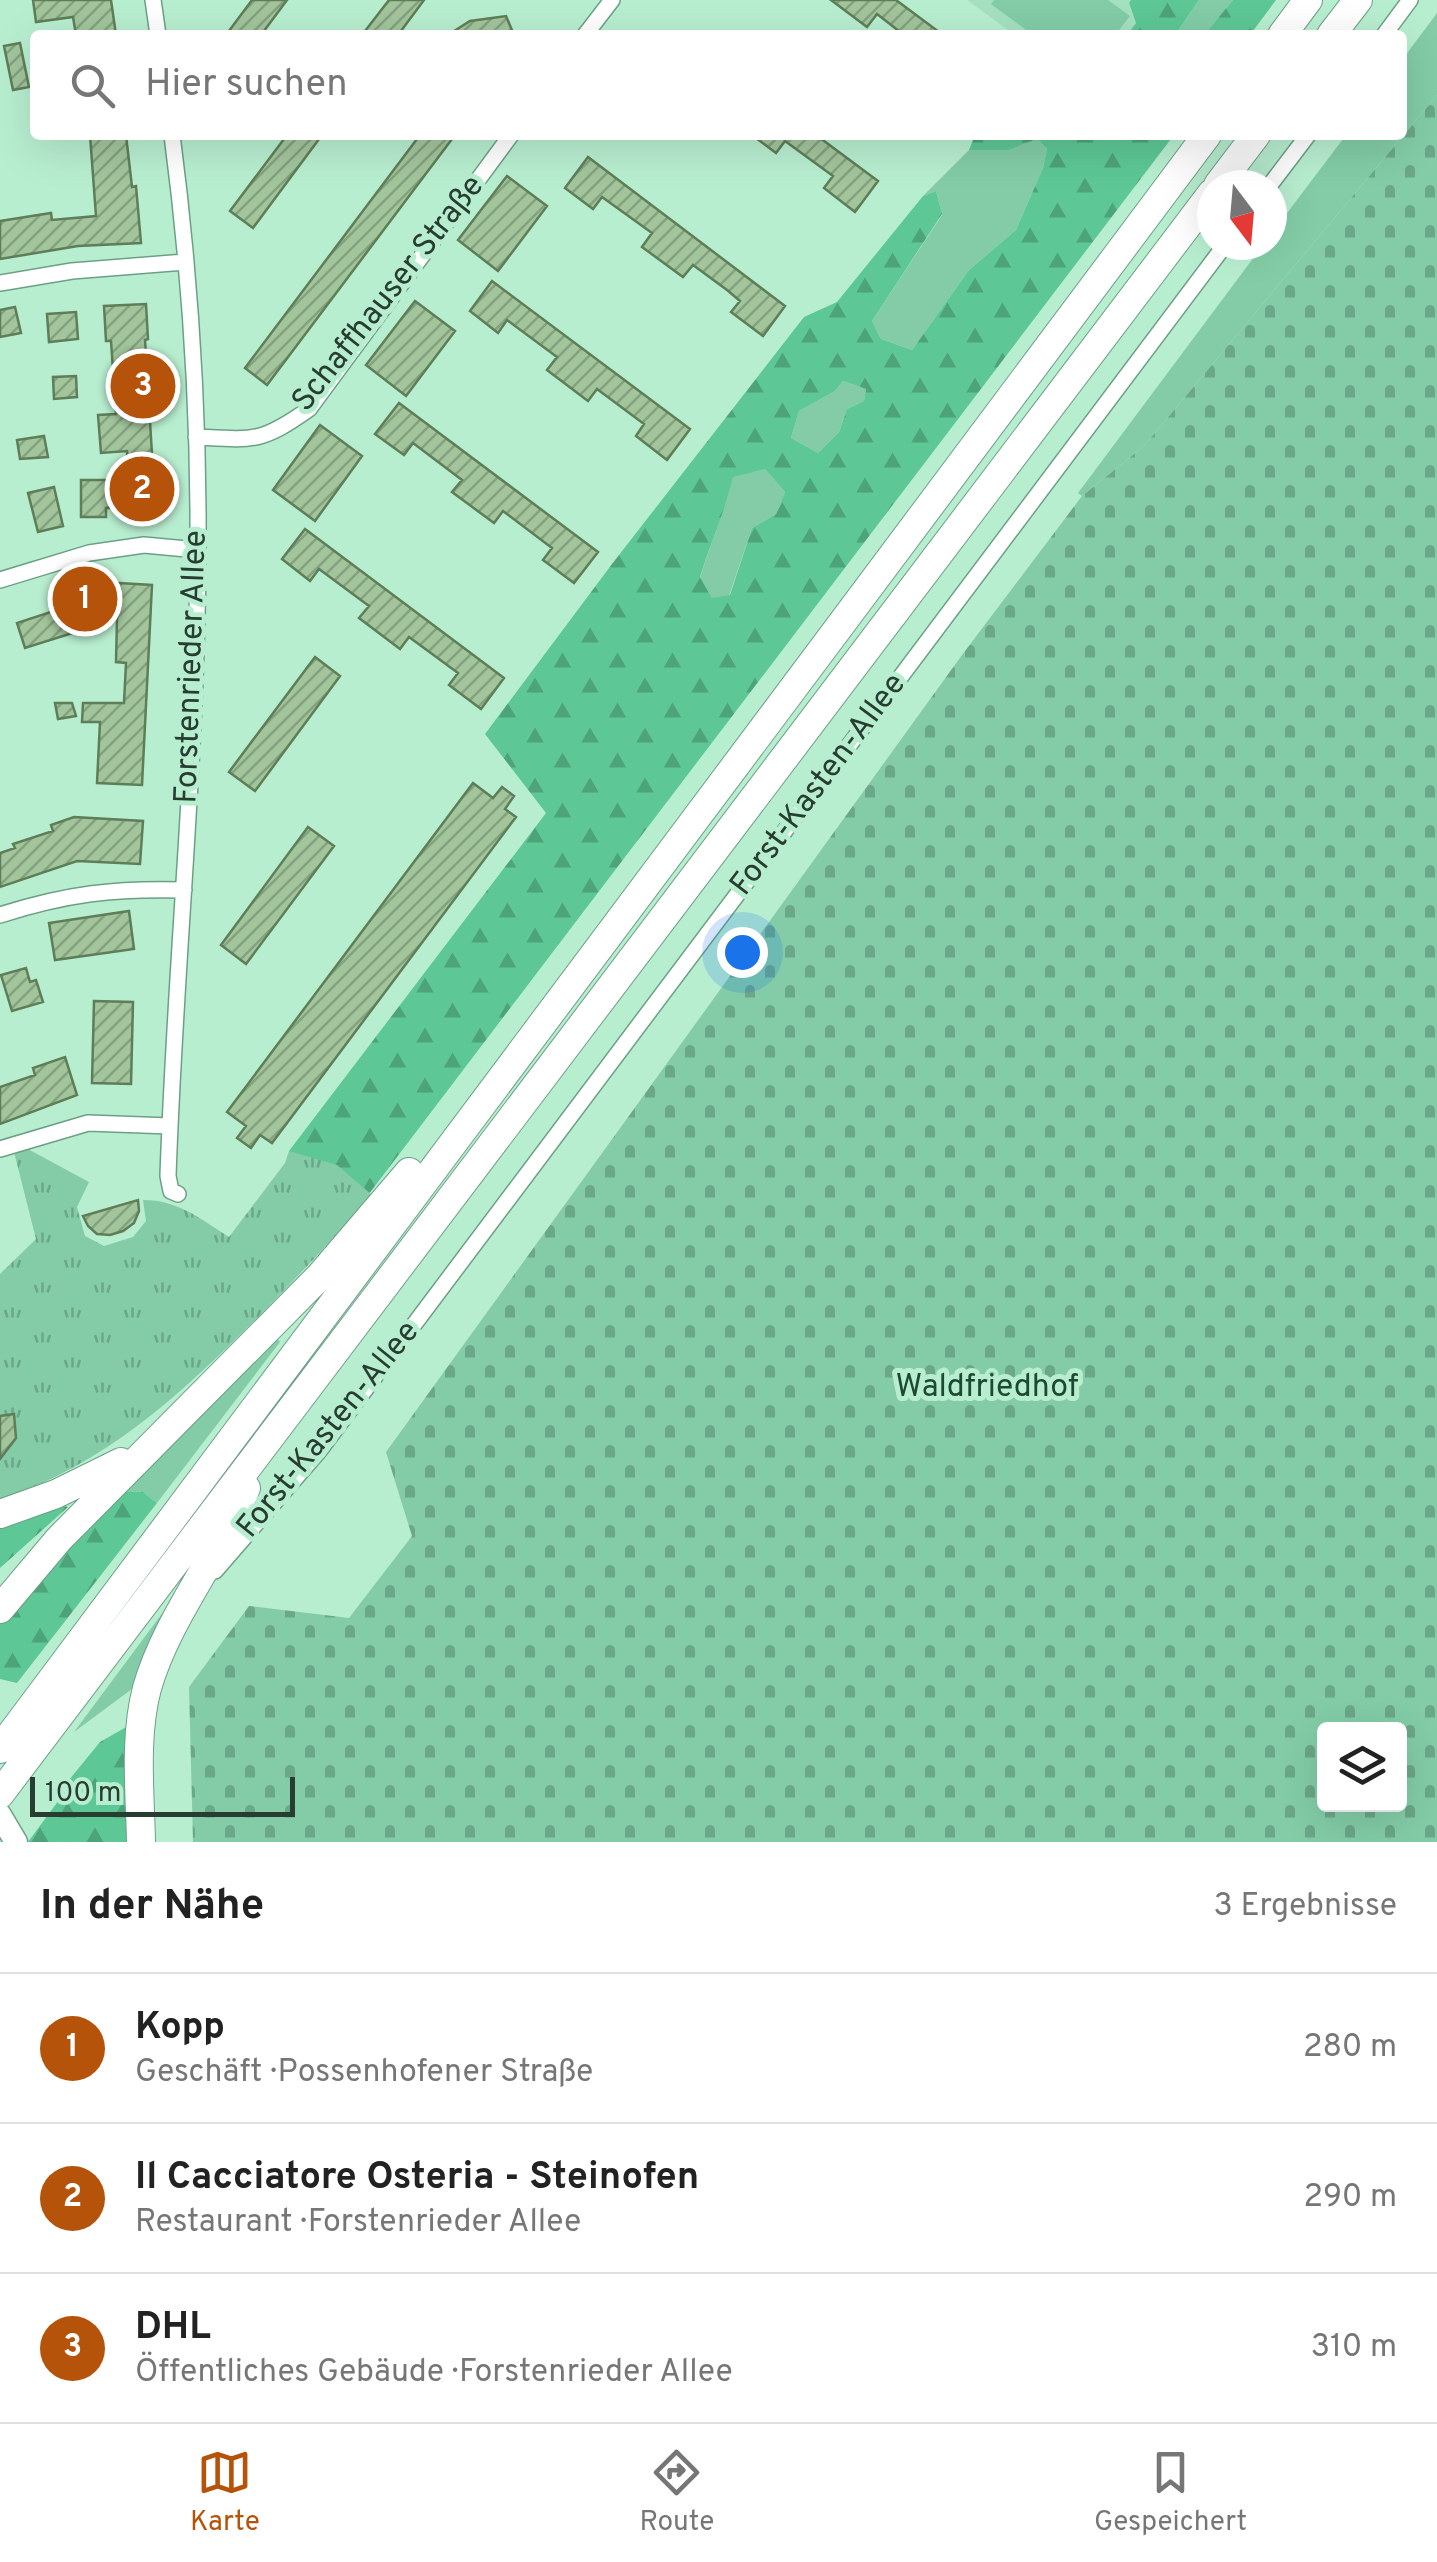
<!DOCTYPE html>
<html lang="de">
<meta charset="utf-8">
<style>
body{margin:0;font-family:Overpass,sans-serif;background:#f2f2f2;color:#222}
.controls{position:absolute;right:30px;bottom:30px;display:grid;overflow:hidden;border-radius:10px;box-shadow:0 10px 40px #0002}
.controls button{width:90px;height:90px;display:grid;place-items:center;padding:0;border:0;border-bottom:2px solid #e0e0e0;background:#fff;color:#222;font:50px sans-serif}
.compass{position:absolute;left:1197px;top:170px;width:90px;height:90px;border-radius:50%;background:#fff;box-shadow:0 10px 40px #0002;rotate:164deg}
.scale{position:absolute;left:30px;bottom:25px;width:265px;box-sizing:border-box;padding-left:10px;border:5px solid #283d32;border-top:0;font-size:28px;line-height:35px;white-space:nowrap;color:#283d32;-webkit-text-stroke:8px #b8eed0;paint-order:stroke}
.you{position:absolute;left:742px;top:952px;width:35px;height:35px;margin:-25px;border:8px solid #fff;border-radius:50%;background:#1a73e8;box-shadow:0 0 0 15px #1a73e833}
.badge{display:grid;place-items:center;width:65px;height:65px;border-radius:50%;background:#b45309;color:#fff;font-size:32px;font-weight:700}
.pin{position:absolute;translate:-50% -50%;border:5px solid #fff;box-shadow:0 2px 10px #0006}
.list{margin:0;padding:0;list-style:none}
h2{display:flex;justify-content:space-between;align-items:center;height:130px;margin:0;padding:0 40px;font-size:42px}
h2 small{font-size:32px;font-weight:400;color:#767676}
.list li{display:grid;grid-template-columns:65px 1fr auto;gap:30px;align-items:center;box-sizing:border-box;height:150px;padding:0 40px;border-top:2px solid #e0e0e0}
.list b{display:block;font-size:38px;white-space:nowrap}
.list p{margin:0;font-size:32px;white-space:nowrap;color:#767676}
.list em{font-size:32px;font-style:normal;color:#767676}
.icon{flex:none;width:55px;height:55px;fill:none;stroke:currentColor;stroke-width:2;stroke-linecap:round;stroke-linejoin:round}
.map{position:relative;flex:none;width:1437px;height:1842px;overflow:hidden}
.search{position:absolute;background:#fff;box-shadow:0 10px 40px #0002;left:30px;right:30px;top:30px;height:110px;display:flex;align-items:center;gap:25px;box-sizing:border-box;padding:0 35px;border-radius:10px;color:#767676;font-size:38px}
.sheet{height:580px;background:#fff}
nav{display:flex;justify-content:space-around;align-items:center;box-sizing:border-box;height:140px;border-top:2px solid #e0e0e0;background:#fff;font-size:28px;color:#767676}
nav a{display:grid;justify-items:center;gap:5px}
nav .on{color:#b45309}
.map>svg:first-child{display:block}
</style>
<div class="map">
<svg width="1437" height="1842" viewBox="0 0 1437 1842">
<defs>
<pattern id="forest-firs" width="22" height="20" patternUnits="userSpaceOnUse" patternTransform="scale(2.5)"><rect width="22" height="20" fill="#5dc795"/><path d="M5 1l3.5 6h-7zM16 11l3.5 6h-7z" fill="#4da37a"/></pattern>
<pattern id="cemetery-stones" width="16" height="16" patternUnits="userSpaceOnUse" patternTransform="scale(2.5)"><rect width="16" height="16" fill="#83cca7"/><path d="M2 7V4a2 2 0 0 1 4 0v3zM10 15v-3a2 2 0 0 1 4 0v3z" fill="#6ba789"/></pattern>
<pattern id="park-tufts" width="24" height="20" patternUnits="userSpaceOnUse" patternTransform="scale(2.5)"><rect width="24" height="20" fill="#83cca7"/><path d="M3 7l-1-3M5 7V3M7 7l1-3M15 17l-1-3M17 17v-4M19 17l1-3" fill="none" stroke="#6ba789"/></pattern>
<pattern id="building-hatch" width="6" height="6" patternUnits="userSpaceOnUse" patternTransform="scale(2.5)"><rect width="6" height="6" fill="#a2c59c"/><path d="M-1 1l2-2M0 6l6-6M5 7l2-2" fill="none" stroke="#84a180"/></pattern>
</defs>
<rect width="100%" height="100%" fill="#b8eed0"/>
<path fill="#a5e1c1" d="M967,0h164l-2,3 7,20 -9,12h-112z"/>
<path fill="#83cca7" d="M994,0h114l22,16 -15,19h-82l-42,-31z
M1199,0h34l-29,35h-29z
M1437,13v82l-293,351 -62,50 -4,-3 185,-248h9v-12l74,-98h56v-75z
M1037,139l10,10 -4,19 -27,62 -47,40 -57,80 -31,-11 -9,-18 70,-106 -6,-24 -13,5 46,-46h40z
M843,381l23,8 -2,12 -17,8 -8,23 -21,21 -27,-15 8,-27 36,-20z
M765,469l20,23 -9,22 -24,14 -23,68 -17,3 -12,-21c11,-36 24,-65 33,-102z
M276,1337l4,5 -123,161 -14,-11 -24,-1z
M164,1611l4,3 -36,75 -58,43z"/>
<path fill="url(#forest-firs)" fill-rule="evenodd" d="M1131,0h68l-24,35h-48l9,-12 -7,-20z
M1233,0h43l-26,35h-46z
M975,135h199l-831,1093 -54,-77 257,-338 -61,-79 127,-170 192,-247 33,-15 86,-106 13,-5 6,23 -70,107 9,18 31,11 57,-80 47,-40 27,-62 4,-19 -10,-10 -28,11h-40zM843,381l23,8 -2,12 -17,8 -8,23 -21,21 -27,-15 8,-27 36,-20zM765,469l20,23 -9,22 -24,14 -22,67 -18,3 -12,-21c11,-35 24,-63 33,-100z
M119,1491l24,1 14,11 -140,180 -17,-4v-71z
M59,1504l9,3 -68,61v-46z
M128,1726l-3,60 2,56h-99l42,-57 -1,-5 31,-38z"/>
<path fill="url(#cemetery-stones)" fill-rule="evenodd" d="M1437,95v1747h-1244l-4,-155 60,-81 100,12 63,-82 -26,-84 576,-797 120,-159 62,-50zM1324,1730h76v74h-76z"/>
<path fill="url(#park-tufts)" d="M26,1148l63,34 -12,25 8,29 19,10 29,-9 13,-16 -3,-21c35,0 58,19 86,37l56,-74 4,-12 48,14 34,29c-35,43 -74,83 -113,123 -79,79 -151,146 -258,183v-226l36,-35 -22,-87z"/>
<path fill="url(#building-hatch)" stroke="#5e7e58" stroke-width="2.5" d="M33,0h78l5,35h-40l-3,-18 -37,5z
M252,0h35l-26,35h-35z
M389,0h35l-26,35h-36z
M831,0h65l47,35h-39l-27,-21 -10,13z
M506,16l8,19h-66l22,-14z
M20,43l9,44 -16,3 -9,-44z
M90,135h36l6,52 4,-1 5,57 -63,3 -78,13v-38l51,-8 1,7 44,-4z
M287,135h35l-69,93 -23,-17z
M420,135h35l-188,250 -22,-17z
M752,135h64l62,46 -23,31 -31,-24 9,-12 -48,-35 -9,12z
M588,157l197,149 -22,30 -32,-24 9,-11 -13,-11 -34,-25 -10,12 -41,-30 10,-14 -50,-36 -9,12 -28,-21z
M507,176l40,30 -49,65 -40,-31z
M492,281l198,148 -23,31 -31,-24 8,-12 -47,-35 -9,12 -41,-31 10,-13 -50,-37 -9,13 -28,-22z
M415,301l40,30 -49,65 -40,-31z
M146,304l2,35 -3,1 10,163h-29v5h-20v9h-25v-37h47l-1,-29 -26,2 -3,-38 18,-1 -5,-73h-5l-2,-35z
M15,307l6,26 -21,4v-27z
M76,312l2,27 -29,3 -2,-28z
M76,376l1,21 -23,2 -1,-22z
M399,403l199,149 -24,31 -31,-23 9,-12 -49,-37 -9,12 -42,-31 10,-12 -49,-37 -9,12 -29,-21z
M320,425l42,31 -47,65 -42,-31z
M44,436l4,21 -28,2 -3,-19z
M54,487l9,39 -25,6 -10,-39z
M305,529l199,149 -23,31 -32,-24 9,-12 -49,-36 -9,12 -41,-31 10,-12 -50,-37 -9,12 -28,-22z
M119,583l33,2 -10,200 -45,-2 3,-61h-18l1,-19h41l2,-40 -10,-1 1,-43 -92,29 -8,-25 37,-12 -2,-7z
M315,657l25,19 -85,115 -26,-19z
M55,703h17l4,13 -18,3z
M473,783l20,15 9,-11 12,9 -9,13 11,8 -244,326 -12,-8 -9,13 -14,-10 9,-12 -19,-14z
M74,817l69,4 -3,43 -63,-3 -77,26v-34l15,-5 -2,-4 40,-13 -2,-6z
M308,827l26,19 -88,118 -25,-19z
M129,911l5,38 -79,11 -6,-37z
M26,968l4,14 6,-2 7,22 -31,9 -11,-36z
M94,1001l39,1 -2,82 -39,-1z
M65,1057l12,38 -77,29v-37l35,-12 -2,-7z
M138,1200l1,11 -5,12 -11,8 -13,4 -13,-1 -9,-8 -5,-10z
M14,1414l2,24 -16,21v-43z"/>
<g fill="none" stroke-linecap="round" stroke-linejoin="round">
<defs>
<path id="minor" d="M153,0l5,35
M585,35l27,-35
M1384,35l26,-35
M172,135c18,137 27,276 26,415 -1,209 -23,417 -30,626l3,15 7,3
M1270,185l38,-50
M0,283l72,-12 113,-9
M196,437c58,3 65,6 113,-28l202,-274
M0,580l89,-27 55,-8 54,5
M0,915c66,-21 114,-27 184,-25
M0,1149l88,-26 82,3
M215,1571l104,-120 906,-1206"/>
<path id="secondary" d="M0,1815l16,27"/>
<path id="motorway" d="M1282,35l26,-35
M1331,35l27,-35
M1218,185l38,-50
M0,1514l56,-20 65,-32
M0,1609l59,-70 261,-263 89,-104
M0,1749l1207,-1614
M0,1794l1212,-1601
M141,1842c-1,-50 -7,-105 6,-154 21,-72 72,-131 99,-200"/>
</defs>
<use href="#minor" stroke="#6ca085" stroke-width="18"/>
<use href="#secondary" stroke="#6ca085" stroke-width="25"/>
<use href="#motorway" stroke="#6ca085" stroke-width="30"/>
<use href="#minor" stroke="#fff" stroke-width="15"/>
<use href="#secondary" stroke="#fff" stroke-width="22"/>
<use href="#motorway" stroke="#fff" stroke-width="28"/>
</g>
<g text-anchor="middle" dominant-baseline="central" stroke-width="10" stroke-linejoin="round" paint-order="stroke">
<g font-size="32" fill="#283d32" stroke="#b8eed0">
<text transform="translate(389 294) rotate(-52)">Schaffhauser Straße</text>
<text transform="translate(192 667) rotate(-88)">Forstenrieder Allee</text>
<text transform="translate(819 785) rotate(-53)">Forst-Kasten-Allee</text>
<text transform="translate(329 1430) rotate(-51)">Forst-Kasten-Allee</text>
</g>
<g font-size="32" fill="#1d4934" stroke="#b8eed0">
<text x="987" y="1388">Waldfriedhof</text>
</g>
</g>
</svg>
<div class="controls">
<button><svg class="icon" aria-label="layers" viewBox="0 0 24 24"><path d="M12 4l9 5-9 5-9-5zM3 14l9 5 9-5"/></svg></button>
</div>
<svg class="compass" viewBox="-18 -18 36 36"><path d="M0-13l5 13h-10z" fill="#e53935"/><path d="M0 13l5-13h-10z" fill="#767676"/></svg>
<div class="scale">100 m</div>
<div class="you"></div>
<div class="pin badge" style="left:85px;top:599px">1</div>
<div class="pin badge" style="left:142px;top:489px">2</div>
<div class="pin badge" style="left:143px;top:386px">3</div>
<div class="search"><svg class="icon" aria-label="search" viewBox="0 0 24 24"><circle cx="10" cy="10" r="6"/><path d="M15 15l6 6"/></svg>Hier suchen</div>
</div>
<section class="sheet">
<h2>In der Nähe<small>3 Ergebnisse</small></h2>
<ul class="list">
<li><span class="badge">1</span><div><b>Kopp</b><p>Geschäft · Possenhofener Straße</p></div><em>280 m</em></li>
<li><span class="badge">2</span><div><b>Il Cacciatore Osteria - Steinofen</b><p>Restaurant · Forstenrieder Allee</p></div><em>290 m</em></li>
<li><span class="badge">3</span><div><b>DHL</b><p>Öffentliches Gebäude · Forstenrieder Allee</p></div><em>310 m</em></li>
</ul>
</section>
<nav>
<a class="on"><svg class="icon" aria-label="map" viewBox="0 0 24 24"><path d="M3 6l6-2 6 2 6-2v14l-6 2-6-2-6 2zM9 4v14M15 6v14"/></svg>Karte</a>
<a><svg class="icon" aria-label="directions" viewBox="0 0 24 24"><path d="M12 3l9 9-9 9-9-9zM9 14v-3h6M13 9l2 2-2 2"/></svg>Route</a>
<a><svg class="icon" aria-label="saved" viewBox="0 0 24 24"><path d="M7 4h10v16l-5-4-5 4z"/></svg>Gespeichert</a>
</nav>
